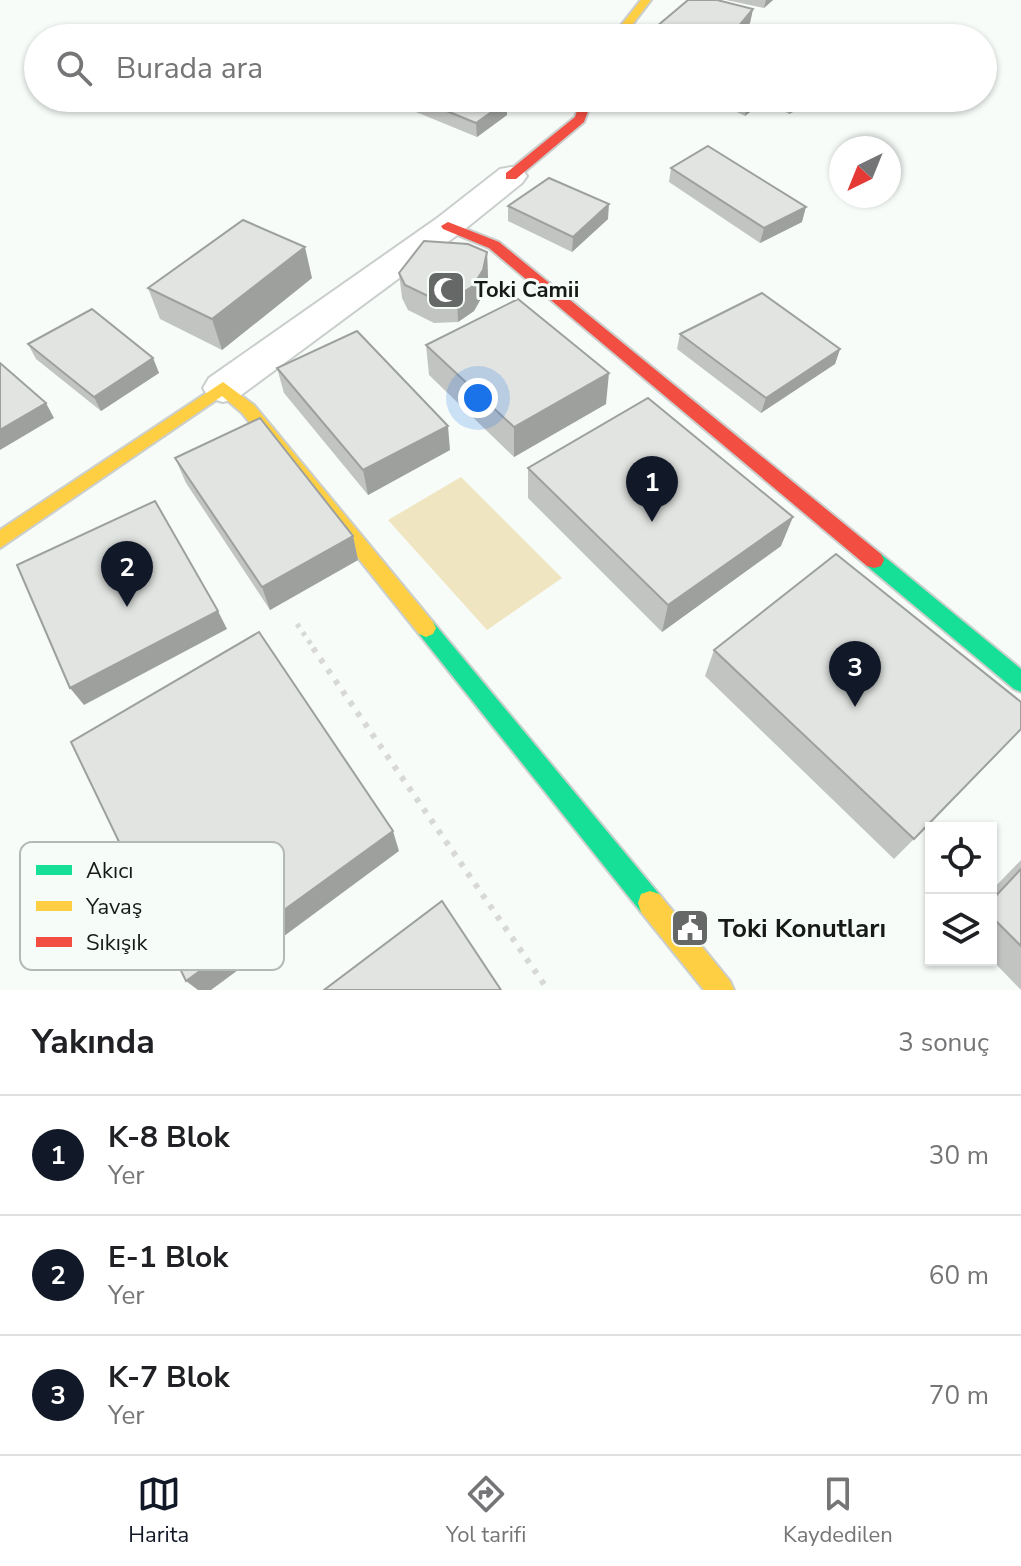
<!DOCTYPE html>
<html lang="tr">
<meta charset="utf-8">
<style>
body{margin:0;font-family:"Nunito Sans",sans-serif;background:#f2f2f2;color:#202124}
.controls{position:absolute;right:24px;bottom:24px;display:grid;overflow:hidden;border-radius:0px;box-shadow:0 2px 6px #0004}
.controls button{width:72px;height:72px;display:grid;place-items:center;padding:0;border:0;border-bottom:2px solid #e0e0e0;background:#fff;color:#202124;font:40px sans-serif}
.compass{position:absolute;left:829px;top:136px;width:72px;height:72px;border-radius:50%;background:#fff;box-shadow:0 2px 6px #0004;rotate:223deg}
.you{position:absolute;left:478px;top:398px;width:28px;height:28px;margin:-20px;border:6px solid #fff;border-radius:50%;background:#1a73e8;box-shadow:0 0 0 12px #1a73e833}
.badge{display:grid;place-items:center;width:52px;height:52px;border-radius:50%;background:#111827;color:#fff;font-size:26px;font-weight:700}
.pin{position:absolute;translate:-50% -66px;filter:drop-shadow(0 2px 4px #0008)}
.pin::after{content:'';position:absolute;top:42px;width:28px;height:24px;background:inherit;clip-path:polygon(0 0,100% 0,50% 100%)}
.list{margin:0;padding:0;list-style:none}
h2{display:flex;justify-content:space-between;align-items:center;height:104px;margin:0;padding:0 32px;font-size:34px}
h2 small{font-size:26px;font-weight:400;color:#757577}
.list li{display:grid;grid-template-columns:52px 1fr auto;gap:24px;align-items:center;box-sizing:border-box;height:120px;padding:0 32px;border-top:2px solid #e0e0e0}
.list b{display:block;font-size:30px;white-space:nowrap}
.list p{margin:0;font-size:26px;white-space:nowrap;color:#757577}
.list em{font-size:26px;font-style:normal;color:#757577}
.icon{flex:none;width:44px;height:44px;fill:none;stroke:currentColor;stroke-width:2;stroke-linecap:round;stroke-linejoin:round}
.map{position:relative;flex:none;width:1021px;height:990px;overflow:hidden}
.search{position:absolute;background:#fff;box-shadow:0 2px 6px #0004;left:24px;right:24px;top:24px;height:88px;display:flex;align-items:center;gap:20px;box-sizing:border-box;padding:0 28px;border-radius:44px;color:#757577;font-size:30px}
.sheet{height:464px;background:#fff}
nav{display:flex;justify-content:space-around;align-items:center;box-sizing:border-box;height:112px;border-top:2px solid #e0e0e0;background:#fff;font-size:22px;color:#757577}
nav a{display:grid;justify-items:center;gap:4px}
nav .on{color:#111827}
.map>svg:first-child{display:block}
</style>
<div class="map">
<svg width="1021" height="990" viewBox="0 0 1021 990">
<rect width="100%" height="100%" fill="#f7fcf9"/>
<path fill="#efe5c0" d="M461,477l101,101 -75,52 -99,-110z"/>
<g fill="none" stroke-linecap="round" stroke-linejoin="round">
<defs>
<path id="street" d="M511,167l11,2 5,7 -5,7 -62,50 -223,165 -14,4 -14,-4 -6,-10 6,-10 227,-159 64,-50z"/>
<path id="fast" d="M874,552l7,2 140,115v23l-7,-3 -147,-123 -3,-6 3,-6z
M426,619l7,3 226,272 3,9 -3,9 -9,3 -9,-3 -222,-278 -3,-6 3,-6z"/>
<path id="slow" d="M641,0h10l-29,38h-11z
M223,382l31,23 179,217 3,6 -3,6 -7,3 -7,-3 -177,-221 -20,-17 -222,152v-18z
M650,891l9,3 71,87 4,9h-30l-63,-78 -3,-9 3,-9z"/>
<path id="jam" d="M581,98h12l-9,24 -68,57h-10v-6l69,-56z
M448,222l51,20 382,312 3,6 -3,6 -7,2 -7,-2 -378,-318 -46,-19 -2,-3z"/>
</defs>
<use href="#street" stroke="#cacecc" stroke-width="4"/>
<use href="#fast" stroke="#cacecc" stroke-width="4"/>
<use href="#slow" stroke="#cacecc" stroke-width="4"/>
<use href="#jam" stroke="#cacecc" stroke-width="4"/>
<path stroke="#d8d8d8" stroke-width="5" stroke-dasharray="4 6" stroke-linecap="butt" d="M297,624l18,26"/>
<path stroke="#d8d8d8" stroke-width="6" stroke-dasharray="5 8" stroke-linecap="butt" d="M313,648l235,342"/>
<use href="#street" fill="#fefffe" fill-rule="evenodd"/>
<use href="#fast" fill="#16e098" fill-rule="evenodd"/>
<use href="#slow" fill="#ffcf43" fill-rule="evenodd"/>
<use href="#jam" fill="#f24e42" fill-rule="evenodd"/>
</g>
<path fill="#c2c4c2" d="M726,0h47l-9,8z
M753,9l-3,14 -12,15h-84l2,-11z
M415,98l92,3v14l-30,22 -61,-25z
M708,98h112l-31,16 -25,-13 -19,15z
M671,168l131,54 -42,21 -91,-61z
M508,206l100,13 -36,33 -64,-31z
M487,252l1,26 -5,17 -9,16 -16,11 -24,1 -26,-13 -6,-12 -3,-25z
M312,278l-90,72 -62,-31 -12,-31z
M680,334l160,15 -5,15 -74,49 -84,-64z
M28,344l125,14 6,15 -58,38 -65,-52z
M426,345l180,59 -92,53 -85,-82z
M277,368l173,82 -82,45 -84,-102z
M175,458l178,78 5,24 -88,50 -84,-127z
M528,468l253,78 -119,86 -134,-134z
M714,650l200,189 -20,20 -189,-183z
M1021,860v130l-30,-31v-68z"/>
<path fill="#9ea09e" d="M766,0h7l-9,8z
M753,9l-3,14 -12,15h-9z
M748,98h17l-1,3 -19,15z
M793,98h27l-31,16z
M507,101v14l-30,22 -1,-14z
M609,204l-1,15 -36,33 1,-15z
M806,207l-4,15 -42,21 4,-15z
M305,247l7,31 -90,72 -10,-31z
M487,252l1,26 -5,17 -9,16 -16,11 -1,-26z
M840,349l-5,15 -74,49 5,-15z
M153,358l6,15 -58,38 -7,-14z
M609,373l-3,31 -92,53v-30z
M46,403l8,15 -54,32v-20z
M448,426l2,24 -82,45 -5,-25z
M793,517l-12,29 -119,86 6,-27z
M353,536l5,24 -88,50 -8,-23z
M218,611l9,18 -143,76 -14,-17z
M393,831l6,20 -188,139h-13l-12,-9z"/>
<path fill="#e1e4e1" stroke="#9ea09e" stroke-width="2" d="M688,0h29l36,9 -24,29h-29l-44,-11z
M817,35l8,3h-14z
M415,98h84l8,3 -31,22z
M708,146l98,61 -42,21 -93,-60z
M549,178l60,26 -36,33 -65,-31z
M243,220l62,27 -93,72 -64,-31z
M424,241l44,3 19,8 -4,18 -10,16 -16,10 -25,2 -27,-13 -6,-12z
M762,293l78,56 -74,49 -86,-64z
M518,299l91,74 -95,54 -88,-82z
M92,309l61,49 -59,39 -66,-53z
M357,331l91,95 -85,44 -86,-102z
M0,363l46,40 -46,27z
M648,398l145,119 -125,88 -140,-137z
M260,418l93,118 -91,51 -87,-129z
M155,501l63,110 -148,77 -53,-123z
M836,554l185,148v27l-107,110 -200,-189z
M259,632l134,199 -207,150 -115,-239z
M1021,869v77l-30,-30v-15z
M442,901l59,89h-177z"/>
<defs>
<symbol id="mosque-square" viewBox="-11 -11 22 22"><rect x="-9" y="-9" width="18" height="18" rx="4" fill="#656867" stroke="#f6fdf8"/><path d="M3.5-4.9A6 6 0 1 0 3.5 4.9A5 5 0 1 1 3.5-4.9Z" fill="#fff"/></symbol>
<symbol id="civic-square" viewBox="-11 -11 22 22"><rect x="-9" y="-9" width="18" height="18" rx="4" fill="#656867" stroke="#f6fdf8"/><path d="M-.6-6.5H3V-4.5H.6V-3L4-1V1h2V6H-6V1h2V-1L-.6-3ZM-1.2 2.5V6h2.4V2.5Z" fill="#fff"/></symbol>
</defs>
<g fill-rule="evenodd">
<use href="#mosque-square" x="424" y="268" width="44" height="44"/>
<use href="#civic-square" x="668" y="906" width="44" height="44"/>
</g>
<g text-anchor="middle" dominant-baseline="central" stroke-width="6" stroke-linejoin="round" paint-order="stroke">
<g font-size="22" font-weight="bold" fill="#171918" stroke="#f6fdf8" text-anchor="start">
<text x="474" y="290">Toki Camii</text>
</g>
<g font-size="26" font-weight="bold" fill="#171918" stroke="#f6fdf8" text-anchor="start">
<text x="718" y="928">Toki Konutları</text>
</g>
</g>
<rect x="20" y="842" width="264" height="128" rx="12" fill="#f6fdf8" stroke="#b3b9b5" stroke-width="2"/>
<rect x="36" y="865" width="36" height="10" fill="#16e098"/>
<rect x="36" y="901" width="36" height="10" fill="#ffcf43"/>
<rect x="36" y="937" width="36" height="10" fill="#f24e42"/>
<g font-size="22" fill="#171918">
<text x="86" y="878">Akıcı</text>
<text x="86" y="914">Yavaş</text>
<text x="86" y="950">Sıkışık</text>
</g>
</svg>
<div class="controls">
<button><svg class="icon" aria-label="locate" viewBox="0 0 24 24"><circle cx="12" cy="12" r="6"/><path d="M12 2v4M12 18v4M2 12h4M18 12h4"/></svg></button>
<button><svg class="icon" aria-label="layers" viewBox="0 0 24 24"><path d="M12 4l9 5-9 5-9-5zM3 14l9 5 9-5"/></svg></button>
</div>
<svg class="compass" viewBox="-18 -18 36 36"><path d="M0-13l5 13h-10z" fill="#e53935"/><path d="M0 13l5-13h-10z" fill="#757577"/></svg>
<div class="you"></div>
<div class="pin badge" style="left:652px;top:522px">1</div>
<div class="pin badge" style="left:127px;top:607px">2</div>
<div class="pin badge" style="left:855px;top:707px">3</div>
<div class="search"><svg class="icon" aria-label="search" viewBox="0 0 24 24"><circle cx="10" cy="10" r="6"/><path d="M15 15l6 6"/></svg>Burada ara</div>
</div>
<section class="sheet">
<h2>Yakında<small>3 sonuç</small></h2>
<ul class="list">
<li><span class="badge">1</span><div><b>K-8 Blok</b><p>Yer</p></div><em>30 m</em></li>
<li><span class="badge">2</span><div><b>E-1 Blok</b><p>Yer</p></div><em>60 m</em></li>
<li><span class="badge">3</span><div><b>K-7 Blok</b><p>Yer</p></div><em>70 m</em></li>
</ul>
</section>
<nav>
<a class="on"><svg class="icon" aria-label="map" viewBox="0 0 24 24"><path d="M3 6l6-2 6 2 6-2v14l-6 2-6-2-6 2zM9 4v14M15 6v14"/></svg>Harita</a>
<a><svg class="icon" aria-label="directions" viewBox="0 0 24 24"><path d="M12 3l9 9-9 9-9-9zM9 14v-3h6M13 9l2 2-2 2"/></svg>Yol tarifi</a>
<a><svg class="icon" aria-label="saved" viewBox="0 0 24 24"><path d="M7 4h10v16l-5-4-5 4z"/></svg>Kaydedilen</a>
</nav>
